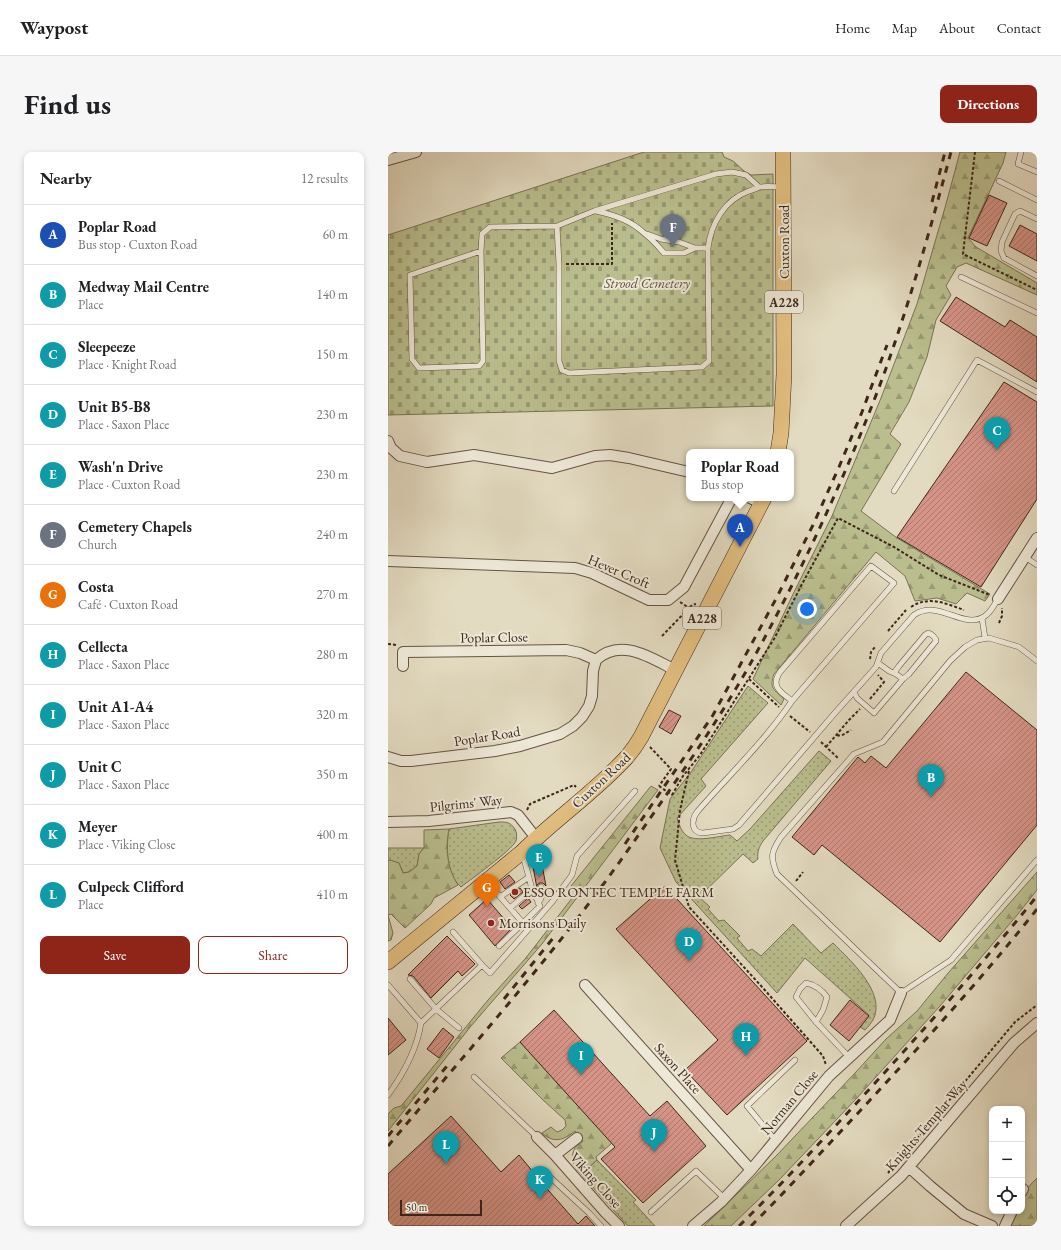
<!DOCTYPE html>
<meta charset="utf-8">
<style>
body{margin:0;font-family:"EB Garamond",serif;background:#f6f6f6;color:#202124}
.controls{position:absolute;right:12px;bottom:12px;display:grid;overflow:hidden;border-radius:8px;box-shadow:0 2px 6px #0003}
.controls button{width:36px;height:36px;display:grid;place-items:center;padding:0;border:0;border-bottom:1px solid #e0e0e0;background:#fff;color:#202124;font:20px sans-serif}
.scale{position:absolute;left:12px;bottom:10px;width:82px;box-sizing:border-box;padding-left:4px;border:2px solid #3f261a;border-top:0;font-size:11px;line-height:14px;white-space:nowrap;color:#3f261a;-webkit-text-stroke:3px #ede8d7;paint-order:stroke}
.you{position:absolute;left:419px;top:457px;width:14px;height:14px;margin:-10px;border:3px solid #fff;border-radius:50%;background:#1a73e8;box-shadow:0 0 0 6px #1a73e833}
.badge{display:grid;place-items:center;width:26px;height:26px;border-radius:50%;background:#8f2418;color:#fff;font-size:13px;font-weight:700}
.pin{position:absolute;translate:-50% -33px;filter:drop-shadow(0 1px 2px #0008)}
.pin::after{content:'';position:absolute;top:21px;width:14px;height:12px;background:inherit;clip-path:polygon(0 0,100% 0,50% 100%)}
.popup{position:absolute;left:298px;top:297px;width:108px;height:52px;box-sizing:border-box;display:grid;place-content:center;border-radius:8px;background:#fff;filter:drop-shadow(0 1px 3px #0005);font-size:13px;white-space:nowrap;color:#757577}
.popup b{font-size:15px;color:#202124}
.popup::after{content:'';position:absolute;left:50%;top:100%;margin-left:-8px;border:8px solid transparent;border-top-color:#fff}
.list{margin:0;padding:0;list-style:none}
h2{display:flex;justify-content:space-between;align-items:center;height:52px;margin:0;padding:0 16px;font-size:17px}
h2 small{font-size:13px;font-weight:400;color:#757577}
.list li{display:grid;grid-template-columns:26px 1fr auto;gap:12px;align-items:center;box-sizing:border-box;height:60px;padding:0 16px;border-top:1px solid #e0e0e0}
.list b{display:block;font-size:15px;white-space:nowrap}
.list p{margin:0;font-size:13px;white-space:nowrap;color:#757577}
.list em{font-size:13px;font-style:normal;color:#757577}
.actions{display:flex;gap:8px;padding:12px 16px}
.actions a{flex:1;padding:9px 0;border:1px solid #8f2418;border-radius:8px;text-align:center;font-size:14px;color:#8f2418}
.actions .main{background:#8f2418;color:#fff}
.icon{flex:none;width:22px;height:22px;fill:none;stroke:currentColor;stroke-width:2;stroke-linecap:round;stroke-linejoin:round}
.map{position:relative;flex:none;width:649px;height:1074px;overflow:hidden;border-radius:8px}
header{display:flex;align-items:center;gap:24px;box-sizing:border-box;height:56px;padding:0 20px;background:#fff;border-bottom:1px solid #e0e0e0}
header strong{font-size:19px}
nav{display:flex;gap:22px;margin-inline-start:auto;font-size:14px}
.intro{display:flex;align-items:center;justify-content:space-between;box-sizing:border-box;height:96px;padding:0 24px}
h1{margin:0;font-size:28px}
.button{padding:10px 18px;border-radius:8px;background:#8f2418;color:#fff;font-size:14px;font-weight:700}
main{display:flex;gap:24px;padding:0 24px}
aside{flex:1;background:#fff;border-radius:8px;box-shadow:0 2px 6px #0003}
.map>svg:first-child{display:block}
</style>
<header>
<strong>Waypost</strong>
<nav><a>Home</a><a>Map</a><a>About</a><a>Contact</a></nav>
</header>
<div class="intro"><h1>Find us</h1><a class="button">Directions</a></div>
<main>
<aside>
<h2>Nearby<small>12 results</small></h2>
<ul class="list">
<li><span class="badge" style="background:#1a4fb4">A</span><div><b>Poplar Road</b><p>Bus stop · Cuxton Road</p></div><em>60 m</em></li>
<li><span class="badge" style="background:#0f9aa8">B</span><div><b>Medway Mail Centre</b><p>Place</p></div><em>140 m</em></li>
<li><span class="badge" style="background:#0f9aa8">C</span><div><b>Sleepeeze</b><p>Place · Knight Road</p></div><em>150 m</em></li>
<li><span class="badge" style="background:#0f9aa8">D</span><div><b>Unit B5-B8</b><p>Place · Saxon Place</p></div><em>230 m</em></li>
<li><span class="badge" style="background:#0f9aa8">E</span><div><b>Wash'n Drive</b><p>Place · Cuxton Road</p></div><em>230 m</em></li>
<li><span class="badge" style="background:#6b7280">F</span><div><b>Cemetery Chapels</b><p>Church</p></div><em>240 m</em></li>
<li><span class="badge" style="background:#e8710a">G</span><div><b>Costa</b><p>Café · Cuxton Road</p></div><em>270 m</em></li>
<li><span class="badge" style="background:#0f9aa8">H</span><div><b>Cellecta</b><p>Place · Saxon Place</p></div><em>280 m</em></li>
<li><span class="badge" style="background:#0f9aa8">I</span><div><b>Unit A1-A4</b><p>Place · Saxon Place</p></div><em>320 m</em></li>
<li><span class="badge" style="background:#0f9aa8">J</span><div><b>Unit C</b><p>Place · Saxon Place</p></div><em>350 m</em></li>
<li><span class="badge" style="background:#0f9aa8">K</span><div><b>Meyer</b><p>Place · Viking Close</p></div><em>400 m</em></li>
<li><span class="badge" style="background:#0f9aa8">L</span><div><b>Culpeck Clifford</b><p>Place</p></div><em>410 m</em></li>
</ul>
<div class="actions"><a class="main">Save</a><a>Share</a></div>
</aside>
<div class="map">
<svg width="649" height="1074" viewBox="0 0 649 1074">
<defs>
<pattern id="green-dots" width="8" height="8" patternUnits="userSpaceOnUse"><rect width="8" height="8" fill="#babe8e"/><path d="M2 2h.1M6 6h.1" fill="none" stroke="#999a73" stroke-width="1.8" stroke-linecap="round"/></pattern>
<pattern id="forest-firs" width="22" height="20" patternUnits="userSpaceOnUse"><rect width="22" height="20" fill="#babe8e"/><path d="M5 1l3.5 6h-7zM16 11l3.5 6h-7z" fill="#999a73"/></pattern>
<pattern id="cemetery-stones" width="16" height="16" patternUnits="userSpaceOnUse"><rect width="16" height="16" fill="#babe8e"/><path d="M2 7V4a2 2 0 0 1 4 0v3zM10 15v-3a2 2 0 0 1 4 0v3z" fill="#999a73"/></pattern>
<pattern id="building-hatch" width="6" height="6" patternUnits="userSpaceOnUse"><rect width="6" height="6" fill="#d69488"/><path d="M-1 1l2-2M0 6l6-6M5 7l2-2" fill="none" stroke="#af796e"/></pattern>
</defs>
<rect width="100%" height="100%" fill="#e3dbc1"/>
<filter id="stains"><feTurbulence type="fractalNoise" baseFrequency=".005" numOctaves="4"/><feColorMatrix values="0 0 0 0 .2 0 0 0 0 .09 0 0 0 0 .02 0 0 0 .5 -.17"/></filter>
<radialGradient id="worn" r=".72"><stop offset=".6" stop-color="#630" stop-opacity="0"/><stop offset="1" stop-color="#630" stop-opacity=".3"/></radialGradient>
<path fill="url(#green-dots)" stroke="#7c7254" d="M360,534l20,17 -67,76 5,7 -29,32c2,6 4,13 9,17 8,8 33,1 44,0l7,6 13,-12 69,-78 12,10 -68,80c-4,6 -6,11 -5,18l-5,4 -10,-9 -44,43 11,10 -2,2 11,12 5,-1 16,16 -3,2 11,13 4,-2 9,7 32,-32 28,29 12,-10c17,17 54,50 40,77 -2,3 -5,7 -8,10l-5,-3 9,-12 -64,-57 -28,35 -101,-111 -16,-34 10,-49 21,-27z
M111,670c8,0 11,0 16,7 2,4 2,8 1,12 -5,10 -45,38 -55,46 -15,-13 -15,-40 -12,-58z
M0,696h36l-5,6 -2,12 -8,6 -6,1 -4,-10 -9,-3 -2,1z
M209,1008l39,40 -3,2 22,24h-27l-47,-52z"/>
<path fill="url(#forest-firs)" stroke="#7c7254" d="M572,0h46l-3,11 -35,75 8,9 61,36v12l-71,-32 -9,4 -11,19 5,9 -15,25 -9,37 -18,45 -19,32 11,10 -40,67 36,27 93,56 -5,7 -18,-8 -11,11 -19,-6 -22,3 -10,-25 -29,-24 -102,122c-5,14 0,16 10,25l-3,6 -28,-26 42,-89 37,-74 49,-118 36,-94 29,-100z
M263,634l7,4 -116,154 -71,82 -83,105v-17l6,-6 7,-2 87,-106 37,-41 51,-66 -5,-7z
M61,677c-4,19 -2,39 9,56l-24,13 -3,6 -26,24 -14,-14 -3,1 5,18 -2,7 -3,1v-80l2,-1 9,3 4,10 6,-1 8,-6 2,-12 5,-6v-18z
M649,720v18l-19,24 -78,92 -83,92 -77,81 -49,47h-27l72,-70 79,-83 31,-34 31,-28 32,-39z
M132,890l92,101 -16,14 1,3 -16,14c-7,-7 -11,-15 -7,-24 1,-4 6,-6 9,-9l-8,-10c-11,9 -21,13 -33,2l9,-6 6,5 5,-2 4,-4 -1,-6 -22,-20 -42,-42z
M649,1026v48h-29l8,-15h6c0,-18 3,-21 15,-33z"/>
<path fill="url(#cemetery-stones)" stroke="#7c7254" d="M256,0h78l2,5 9,4 11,10 7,4 22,-1v232l-385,9v-180z"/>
<path fill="url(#building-hatch)" stroke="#3f261a" d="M601,43l18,8 -20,43 -18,-8z
M632,73l17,9v27l-28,-15z
M568,145l49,30 5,-7 27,17v45l-97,-61z
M616,230l33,20v97l-56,88 -84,-50z
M578,520l71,58v95l-97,117 -118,-97 -8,10 -22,-18 66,-80 7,6 6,-7 15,12z
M281,558l12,6 -10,18 -12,-7z
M153,713h1l4,21 -3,-3h-3l-3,2v3l-4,-21 4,3 3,-2z
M121,723l6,7 -10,7 -5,-7z
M277,734l142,155 -80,74 -42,-45 33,-30 -102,-111z
M132,736l3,4 -9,7 -4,-4z
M140,746l3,4 -9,7 -3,-3z
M99,747l25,29 -17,18 -26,-31z
M59,784l28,28 -13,12 -4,-5 -27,27 -18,-22 -5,-1z
M462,848l19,16 -20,25 -19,-16z
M166,858l96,106 17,-15 39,45 -63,57 -42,-44 14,-12 -95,-105z
M0,866l18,22 -18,15z
M55,876l11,9 -15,21 -12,-9z
M63,964l50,56 18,-17 15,18v1l44,50 8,-8 9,10h-207v-52z"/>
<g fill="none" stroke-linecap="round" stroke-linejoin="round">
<defs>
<path id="service" d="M633,0l-3,12 19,8
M611,29l38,19
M371,35l-13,-12 -14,-3 -16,2 -122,37 -37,15 2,38v97l3,9 7,3 133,-6 7,-6 -1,-113c3,-24 16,-48 41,-57 4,-1 8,-3 11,-4 8,-1 15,0 22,0
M208,59c18,4 34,9 48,22 8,6 14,13 20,20h20l11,-5h13
M649,67l-17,-8 -5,3 -13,28 -1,9 3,7 33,18
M259,82l14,5 18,3 16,6
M93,99l-71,24 2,84 7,9 60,-2 4,-5 -2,-110 1,-17 8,-7 67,-1
M573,125l76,36
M506,339l83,-131 60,32
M637,405l12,8
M594,466l3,20
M649,509l-18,-14 -30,-9 -12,2 -12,7 -15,14 -67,81 -29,12 -73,83c-10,15 -11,20 -4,37l124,119 50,-33 86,-100
M506,521l5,-7 26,-31 3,-2c4,1 8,5 8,8l-27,33 -6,5
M466,540l3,6 17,15 29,-34 -7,-5 -7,-3 -11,-8
M404,549c-11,-9 -22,-14 -12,-29l91,-106 23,17 -102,118c-27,40 -64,75 -95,111 -6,8 -6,21 6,21l30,-4 6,-4 95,-111 42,-47 5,-14 33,-38c25,-17 49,16 71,1 6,-4 9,-11 13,-17
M137,710l7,-1 3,1 2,4
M100,731l22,25 22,-19 -9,-34
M112,745l29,-20
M150,751c5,-6 4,-9 3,-16
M122,756l13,15 17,-17 -8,-17
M111,794l24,-23
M94,813l8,8 22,-25 40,-46 20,-27 5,-19 58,-65
M22,827l26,30 23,19
M0,833l33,38c-4,26 -17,50 -33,72
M428,870l7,-12 4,-13c-5,-7 -12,-12 -21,-14l-6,6 -4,8 20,25 33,35
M33,871l61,-58 -29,-33
M86,925l63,60
M388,989l-29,-35 48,-46
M163,1026l38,35 12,13
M263,1060l45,-41 28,27"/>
<path id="minor" d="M0,8l28,-8
M0,289l3,7 9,8 27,6 47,-7 78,13 43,-12 15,-1 19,3 60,14
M362,346l11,5
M0,409l187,7 17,5 57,27h19l16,-13 46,-86 3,-3
M610,447l39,-61
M15,514v-14l163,-2 14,3 16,7
M0,605l13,4h10l84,-10 25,-5 40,-12 13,-8 9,-9 7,-11 3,-10 1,-25 3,-11c25,-23 55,-2 79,10
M0,670l41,-1 82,-9 7,3 18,23
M197,833l166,185
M149,985l18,18
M189,986l-22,17 50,57 14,14
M521,1015l21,19 34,28 28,12
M634,1039l1,-2
M305,1074l28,-24 30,-32 78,-94 61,-56 11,-27
M458,1074l55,-50 113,-133 23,-20
M617,1074l7,-15"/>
<path id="primary" d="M390,300l3,-19 3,-59 -1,-222
M0,810l134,-110c33,-33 73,-60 105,-95 5,-6 10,-13 14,-20l123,-239"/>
</defs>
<use href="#service" stroke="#685344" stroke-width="6"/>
<use href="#minor" stroke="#685344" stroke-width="12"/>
<use href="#primary" stroke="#3f261a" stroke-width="16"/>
<path stroke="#3f261a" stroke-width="2" stroke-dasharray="3 2" stroke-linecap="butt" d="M587,0l-12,102 74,36
M178,112h46v-41
M292,450l9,6
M523,455c18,-12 36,-3 53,3
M611,471l3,-7v-8
M500,479l18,-21
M274,484l30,-31 4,-1
M0,492l9,1
M482,507l1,-7 4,-5
M361,527l30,28
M482,547l14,-17 -6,-7
M402,564l20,16
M449,583c4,2 9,-2 14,-5
M433,590l18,17
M262,595l21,22 -12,17
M438,595l23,-27 11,-11
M301,619l-9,39 -5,50 14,47 74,81 60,68 3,9
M284,643l11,-19 17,-21 74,-116 27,-53 37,-68 56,29 45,28 51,20
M139,658l3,-6 44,-19 2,2
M408,729l7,-9
M500,1021l127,-151 22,-17"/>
<use href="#service" stroke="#ede8d7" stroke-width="5"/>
<use href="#minor" stroke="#ede8d7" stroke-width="10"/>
<use href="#primary" stroke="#e2be80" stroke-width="15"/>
<path stroke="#3f261a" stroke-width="3" stroke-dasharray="7 7" stroke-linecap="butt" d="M544,50l13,-50
M237,692l88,-129 64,-118 36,-72 26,-58 23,-55 25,-67
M116,847l50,-62
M0,984l59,-70
M0,994c72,-86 147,-170 214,-260 23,-31 45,-63 67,-95 30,-43 59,-87 84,-132 50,-90 95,-188 131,-285 26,-73 47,-147 67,-222
M351,1074c39,-38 76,-78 113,-118 64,-69 126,-139 185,-212
M363,1074c37,-37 72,-76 108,-114 61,-66 122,-132 178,-203"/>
<path stroke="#3f261a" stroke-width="2" stroke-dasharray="3 2" stroke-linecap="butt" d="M271,634l13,9"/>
</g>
<g fill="#8f2418" stroke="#ede8d7" stroke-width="1.5">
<circle cx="127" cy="740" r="4"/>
<circle cx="103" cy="771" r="4"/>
</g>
<g text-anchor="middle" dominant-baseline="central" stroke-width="4" stroke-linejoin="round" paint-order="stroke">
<g fill="#ede8d7" stroke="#736053" stroke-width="1">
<rect x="377" y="139" width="38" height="22" rx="3"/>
<rect x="295" y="455" width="38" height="22" rx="3"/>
</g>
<g font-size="13" font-weight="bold" fill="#3f261a">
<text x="396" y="150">A228</text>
<text x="314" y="466">A228</text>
</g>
<g font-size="14" fill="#3f261a" stroke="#ede8d7">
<text transform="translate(396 90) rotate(-90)">Cuxton Road</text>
<text transform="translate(231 419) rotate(23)">Hever Croft</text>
<text transform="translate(106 485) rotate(-1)">Poplar Close</text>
<text transform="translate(99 584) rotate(-9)">Poplar Road</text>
<text transform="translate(213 628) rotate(-43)">Cuxton Road</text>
<text transform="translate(78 651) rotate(-6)">Pilgrims' Way</text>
<text transform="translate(290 916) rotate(48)">Saxon Place</text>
<text transform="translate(401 950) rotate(-50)">Norman Close</text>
<text transform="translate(538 973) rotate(-49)">Knights Templar Way</text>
<text transform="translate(208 1028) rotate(48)">Viking Close</text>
</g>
<g font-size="14" font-style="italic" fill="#5e4c37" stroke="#ede8d7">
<text x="259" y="131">Strood Cemetery</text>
</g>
<g font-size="14" fill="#3f261a" stroke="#ede8d7" text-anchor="start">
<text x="135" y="740">ESSO RONTEC TEMPLE FARM</text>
<text x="111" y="771">Morrisons Daily</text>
</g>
</g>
<rect width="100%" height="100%" filter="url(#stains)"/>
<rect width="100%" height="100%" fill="url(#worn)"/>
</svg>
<div class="controls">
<button>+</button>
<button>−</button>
<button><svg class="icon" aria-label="locate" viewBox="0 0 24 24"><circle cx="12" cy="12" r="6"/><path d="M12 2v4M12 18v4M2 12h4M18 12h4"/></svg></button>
</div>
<div class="scale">50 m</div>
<div class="you"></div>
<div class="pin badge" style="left:352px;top:395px;background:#1a4fb4">A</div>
<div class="popup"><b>Poplar Road</b>Bus stop</div>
<div class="pin badge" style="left:543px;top:645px;background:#0f9aa8">B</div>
<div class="pin badge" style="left:609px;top:298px;background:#0f9aa8">C</div>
<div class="pin badge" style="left:301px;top:809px;background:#0f9aa8">D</div>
<div class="pin badge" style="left:151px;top:725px;background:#0f9aa8">E</div>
<div class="pin badge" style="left:285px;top:95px;background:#6b7280">F</div>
<div class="pin badge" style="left:99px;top:755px;background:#e8710a">G</div>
<div class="pin badge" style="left:358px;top:904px;background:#0f9aa8">H</div>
<div class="pin badge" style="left:193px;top:923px;background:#0f9aa8">I</div>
<div class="pin badge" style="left:266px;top:1000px;background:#0f9aa8">J</div>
<div class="pin badge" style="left:152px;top:1047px;background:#0f9aa8">K</div>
<div class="pin badge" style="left:58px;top:1012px;background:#0f9aa8">L</div>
</div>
</main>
